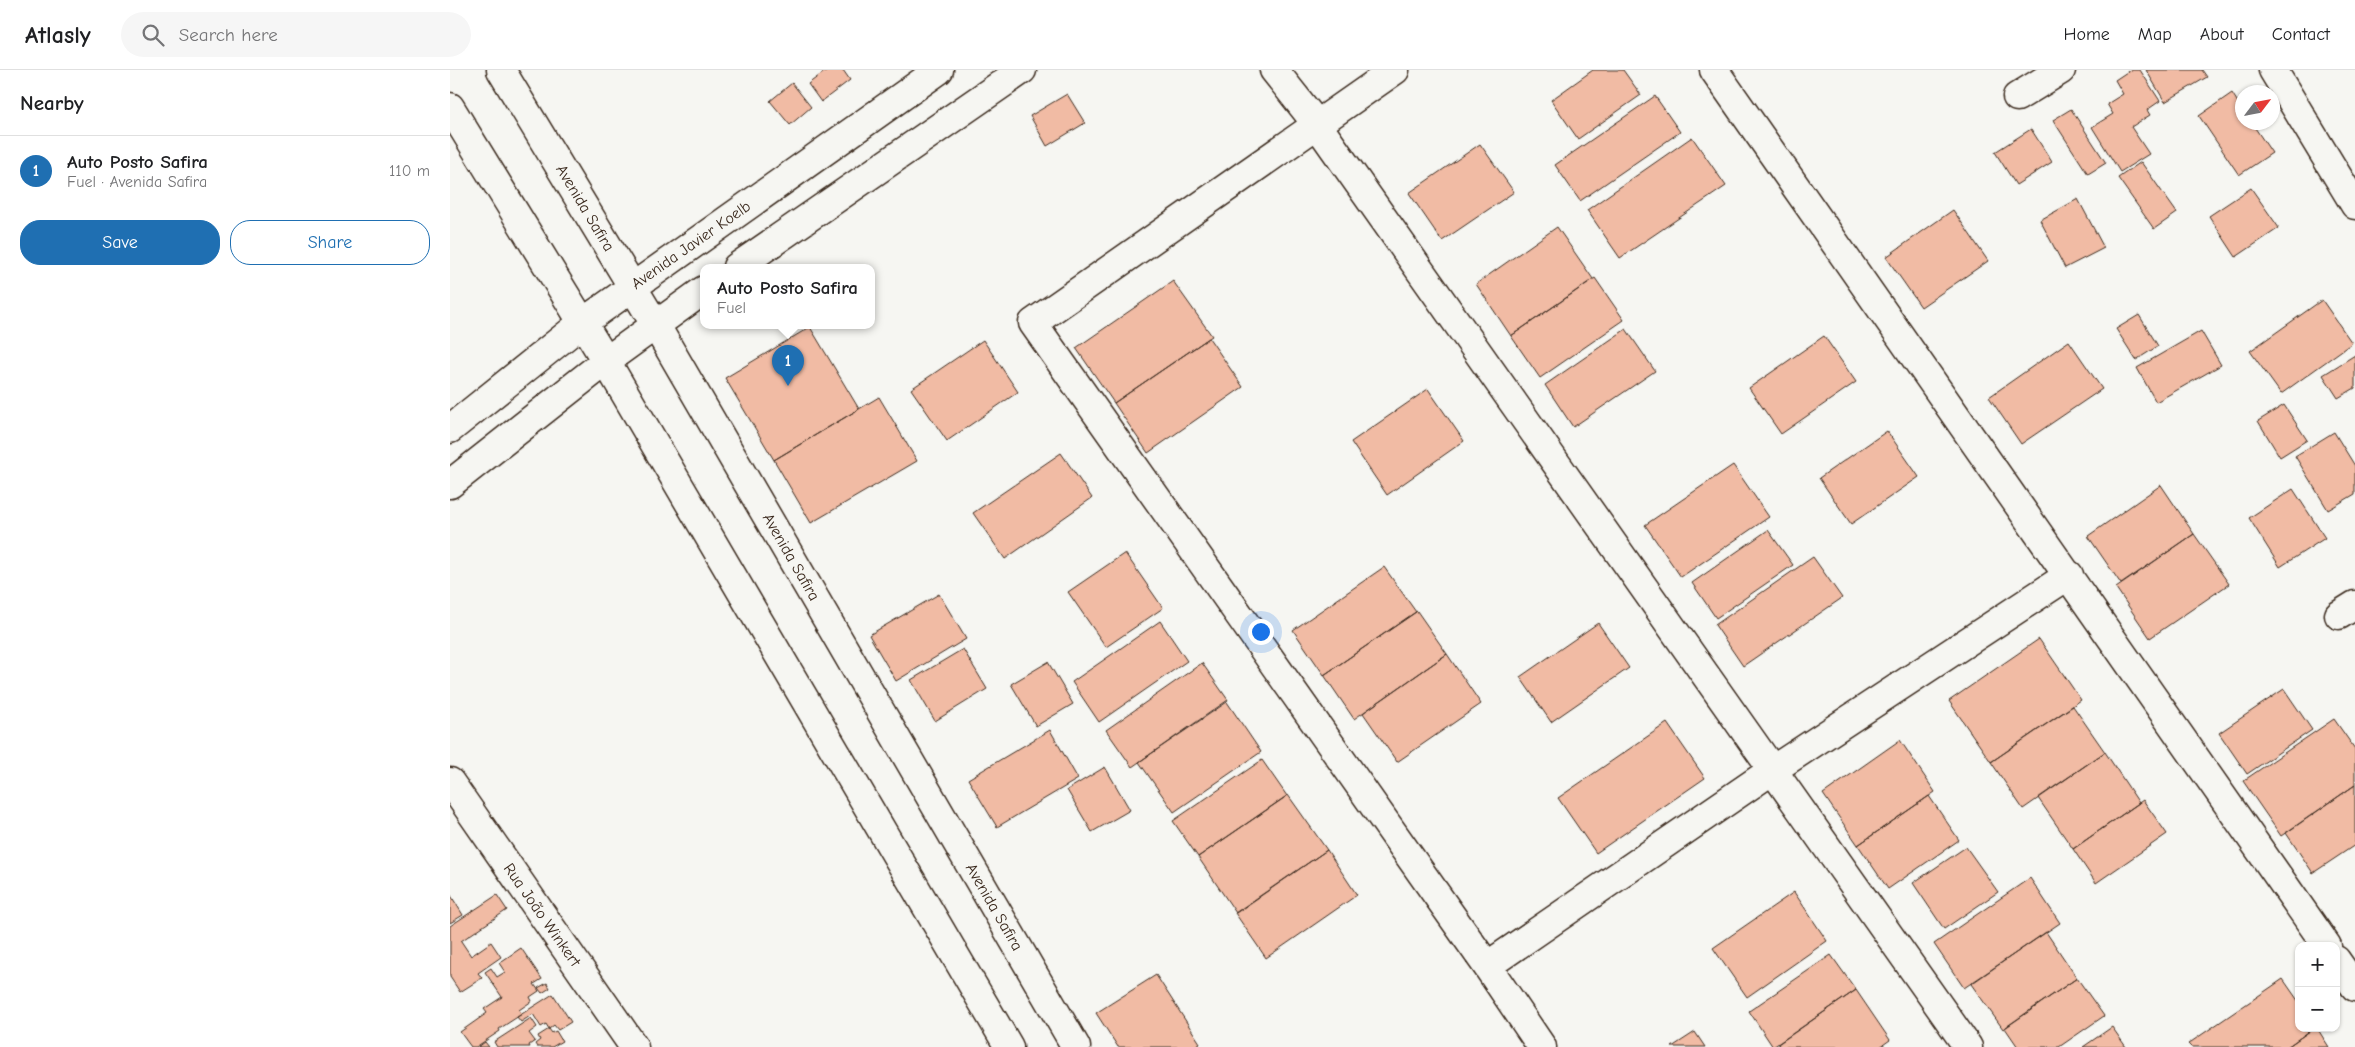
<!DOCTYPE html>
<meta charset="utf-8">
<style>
body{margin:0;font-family:"Comic Neue",sans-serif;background:#f6f6f6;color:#202124}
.controls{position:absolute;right:15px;bottom:15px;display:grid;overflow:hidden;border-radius:10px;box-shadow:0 1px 4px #0004}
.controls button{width:45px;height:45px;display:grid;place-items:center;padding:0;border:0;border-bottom:1px solid #e0e0e0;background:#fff;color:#202124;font:25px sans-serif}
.compass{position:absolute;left:1785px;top:15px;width:45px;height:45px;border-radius:50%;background:#fff;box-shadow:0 1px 4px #0004;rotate:58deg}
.you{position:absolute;left:810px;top:561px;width:18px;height:18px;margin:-12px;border:4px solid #fff;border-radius:50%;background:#1a73e8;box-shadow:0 0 0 8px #1a73e833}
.badge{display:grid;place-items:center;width:32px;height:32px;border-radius:50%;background:#1f6fb2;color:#fff;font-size:16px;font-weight:700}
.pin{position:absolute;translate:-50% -41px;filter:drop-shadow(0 1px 2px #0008)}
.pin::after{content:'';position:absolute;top:26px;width:18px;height:15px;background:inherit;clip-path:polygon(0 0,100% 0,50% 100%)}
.popup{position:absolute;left:250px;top:194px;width:175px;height:65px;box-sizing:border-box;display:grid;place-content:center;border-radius:10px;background:#fff;filter:drop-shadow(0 1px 4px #0005);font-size:16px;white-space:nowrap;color:#757577}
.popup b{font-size:19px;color:#202124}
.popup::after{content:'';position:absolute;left:50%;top:100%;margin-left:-10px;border:10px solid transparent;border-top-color:#fff}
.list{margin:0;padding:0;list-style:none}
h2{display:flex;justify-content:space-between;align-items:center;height:65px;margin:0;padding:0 20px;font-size:21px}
h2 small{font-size:16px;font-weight:400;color:#757577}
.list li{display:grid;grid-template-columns:32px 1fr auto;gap:15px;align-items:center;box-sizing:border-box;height:70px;padding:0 20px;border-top:1px solid #e0e0e0}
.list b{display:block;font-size:19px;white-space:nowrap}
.list p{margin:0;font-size:16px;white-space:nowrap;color:#757577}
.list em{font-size:16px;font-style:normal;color:#757577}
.actions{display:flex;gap:10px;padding:15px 20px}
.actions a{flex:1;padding:11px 0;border:1px solid #1f6fb2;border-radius:20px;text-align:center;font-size:18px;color:#1f6fb2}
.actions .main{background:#1f6fb2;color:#fff}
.icon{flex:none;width:28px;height:28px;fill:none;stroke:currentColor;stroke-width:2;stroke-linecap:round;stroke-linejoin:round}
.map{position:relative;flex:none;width:1905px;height:977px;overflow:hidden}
header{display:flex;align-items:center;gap:30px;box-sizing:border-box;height:70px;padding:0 25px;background:#fff;border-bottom:1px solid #e0e0e0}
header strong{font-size:24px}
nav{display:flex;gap:28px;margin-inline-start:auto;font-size:18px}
.search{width:350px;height:45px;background:#f6f6f6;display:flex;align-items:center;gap:12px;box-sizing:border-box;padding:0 18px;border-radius:28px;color:#757577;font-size:19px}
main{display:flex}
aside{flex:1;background:#fff}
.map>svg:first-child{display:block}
</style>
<header>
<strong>Atlasly</strong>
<div class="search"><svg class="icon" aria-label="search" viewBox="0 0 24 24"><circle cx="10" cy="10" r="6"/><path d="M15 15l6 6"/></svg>Search here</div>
<nav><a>Home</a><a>Map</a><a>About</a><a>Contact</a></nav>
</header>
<main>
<aside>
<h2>Nearby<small></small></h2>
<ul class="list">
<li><span class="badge">1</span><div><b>Auto Posto Safira</b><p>Fuel · Avenida Safira</p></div><em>110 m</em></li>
</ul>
<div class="actions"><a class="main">Save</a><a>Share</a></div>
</aside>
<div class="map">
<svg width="1905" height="977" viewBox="0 0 1905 977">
<rect width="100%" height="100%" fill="#f6f6f2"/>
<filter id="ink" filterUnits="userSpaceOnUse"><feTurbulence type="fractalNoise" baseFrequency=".02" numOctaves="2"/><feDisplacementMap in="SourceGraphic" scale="10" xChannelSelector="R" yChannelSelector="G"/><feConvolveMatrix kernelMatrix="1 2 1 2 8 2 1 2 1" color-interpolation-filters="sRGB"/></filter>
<g filter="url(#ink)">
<path fill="#f1bba4" stroke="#3b2a1e" d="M377,0h16l7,10 -29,22 -13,-18z
M1143,0h30l18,25 -63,44 -27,-39z
M1680,0h10l20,31 -13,9 3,5 -19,12 18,27 -29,18 -28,-45 21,-13 -6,-10 16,-10 -8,-14z
M1696,0h56l5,7 -42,25z
M342,13l19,24 -21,18 -20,-24z
M1782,23l10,16v13h9l21,31 -33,22 -40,-59z
M617,24l18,29 -38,23 -17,-30z
M1205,26l25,36 -100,69 -25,-36z
M1621,39l35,54 -18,11 -35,-54z
M1581,59l21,33 -36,23 -21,-33z
M1242,67l34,49 -106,72 -33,-48z
M1030,74l34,48 -72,49 -33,-48z
M1691,92l36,51 -23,16 -36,-51z
M1801,118l28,40 -43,29 -27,-41z
M1628,129l26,49 -39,20 -25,-48z
M1503,140l35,51 -67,46 -35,-50z
M1107,157l36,52 -82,57 -35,-52z
M1145,208l29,42 -84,58 -29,-42z
M723,211l39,55 -98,67 -38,-55z
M1872,230l30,43 -71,51 -31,-43z
M1689,245l19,31 -22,14 -20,-31z
M360,257l49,82 -85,51 -49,-82z
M1176,259l29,42 -82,56 -28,-42z
M1751,261l20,34 -65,37 -19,-34z
M1374,266l32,46 -75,52 -32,-46z
M759,268l34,49 -95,66 -34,-50z
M533,270l35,52 -71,49 -36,-52z
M1619,271l33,48 -81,55 -32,-47z
M1905,285v33l-17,10 -15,-23z
M978,319l36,52 -77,54 -36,-53z
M429,327l38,64 -106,62 -37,-63z
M1834,335l23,35 -27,17 -22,-36z
M1437,361l32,46 -68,47 -32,-46z
M1884,362l21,34v28l-27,16 -33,-54z
M611,383l31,45 -87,61 -32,-46z
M1283,395l36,52 -88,60 -36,-52z
M1711,415l33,49 -73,50 -33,-48z
M1843,419l32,49 -45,29 -31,-49z
M1318,460l25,35 -77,53 -24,-35z
M1744,464l35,50 -79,54 -34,-50z
M675,483l38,55 -57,39 -38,-55z
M1363,487l29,41 -99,68 -28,-41z
M934,497l32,45 -92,63 -31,-45z
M489,524l27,45 -70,42 -27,-46z
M967,541l30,43 -93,65 -30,-44z
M710,551l27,40 -88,61 -27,-40z
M1148,553l31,45 -78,54 -31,-45z
M1589,569l42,61 -90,62 -42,-61z
M513,579l24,40 -52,32 -24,-41z
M997,584l34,50 -84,58 -34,-49z
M598,592l25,42 -37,22 -25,-42z
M752,593l26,37 -96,67 -26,-37z
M1834,619l28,41 -65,44 -28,-41z
M777,632l34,50 -87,60 -35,-50z
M1623,636l32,46 -82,57 -32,-47z
M1884,649l21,30v36l-74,51 -38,-55z
M1217,653l38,55 -109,75 -38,-55z
M600,660l28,49 -81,48 -29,-48z
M1450,670l35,52 -77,53 -35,-51z
M1655,682l34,51 -66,46 -35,-51z
M812,690l25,36 -89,61 -25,-36z
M655,697l25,43 -38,22 -25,-42z
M1905,715v60l-42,28 -27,-40z
M838,725l39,55 -91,63 -38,-56z
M1479,726l30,44 -71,49 -30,-44z
M1693,730l24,34 -71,49 -23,-34z
M1516,777l32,45 -54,37 -31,-46z
M877,780l30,45 -91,63 -31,-45z
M1580,808l30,45 -96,65 -30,-44z
M1344,822l33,49 -80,56 -34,-49z
M0,824l13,21 -13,8z
M47,825l10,15 -46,31 10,15 20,-14 10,15 -23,16 4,5 -22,14 -10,-15v-51z
M1596,862l31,46 -74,51 -32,-45z
M71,878l21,31 -8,5 5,7 -9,6 2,4 -13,9 3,4 -23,15 1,2 -24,16h-5l-11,-15 27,-19 -3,-4 18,-12 -17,-25 6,-4 6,9 8,-5 -6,-9z
M1381,885l25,35 -83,57 -24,-36z
M706,905l44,68 -6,4h-76l-22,-34z
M1627,908l27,38 -45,31h-41l-13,-19z
M1833,909l16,23v26h15l-27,19h-96l-3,-3z
M97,913l3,5 -8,5 -4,-5z
M1406,920l34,50 -10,7h-100l-2,-3z
M103,924l18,28 -13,8 -4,-5 -5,4 -3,-5 -5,3 -8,-13 -12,8 -4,-5z
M81,948l6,9 -8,6 6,8 -6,4 1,2h-33l-3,-5z
M1662,957l14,20h-43z
M1864,958h3l12,19h-42z
M99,959l3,4 4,-2 6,10 -10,6h-15l-2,-3 5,-4 -2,-4z
M1245,962l10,15h-33z
M35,972l4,5h-11z"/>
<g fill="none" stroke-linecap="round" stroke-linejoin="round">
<defs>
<path id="street" d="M824,0l42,53 652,924
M945,0l-362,253 454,643 55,81
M1264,0l613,876
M1823,0l82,135
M1567,27l44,-27
M205,254l421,723
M156,291l403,686
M1889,545l16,-10
M0,712l184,265
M1886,890l19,27
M1037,896l287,-197 295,-194"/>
<path id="secondary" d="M51,0l154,254
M0,37l156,254
M287,197l285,-197
M0,359l132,-106 357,-253
M0,414l156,-123 98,-71"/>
</defs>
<use href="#street" stroke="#3b2a1e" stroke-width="31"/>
<use href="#secondary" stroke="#3b2a1e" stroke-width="31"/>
<use href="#street" stroke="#f6f6f2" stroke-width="28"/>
<use href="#secondary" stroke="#f6f6f2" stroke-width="28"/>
</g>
</g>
<g text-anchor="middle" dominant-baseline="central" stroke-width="4" stroke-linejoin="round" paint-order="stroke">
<g font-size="16" fill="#3b2a1e" stroke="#f6f6f2">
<text transform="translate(135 138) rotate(59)">Avenida Safira</text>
<text transform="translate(241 175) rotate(-35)">Avenida Javier Koelb</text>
<text transform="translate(341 487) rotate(60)">Avenida Safira</text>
<text transform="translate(544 837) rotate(60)">Avenida Safira</text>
<text transform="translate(92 845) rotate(55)">Rua João Winkert</text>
</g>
</g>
</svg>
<div class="controls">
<button>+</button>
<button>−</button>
</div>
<svg class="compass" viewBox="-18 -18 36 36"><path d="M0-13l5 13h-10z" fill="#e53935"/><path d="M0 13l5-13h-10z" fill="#757577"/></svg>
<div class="you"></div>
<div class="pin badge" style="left:338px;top:316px">1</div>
<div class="popup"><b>Auto Posto Safira</b>Fuel</div>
</div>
</main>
